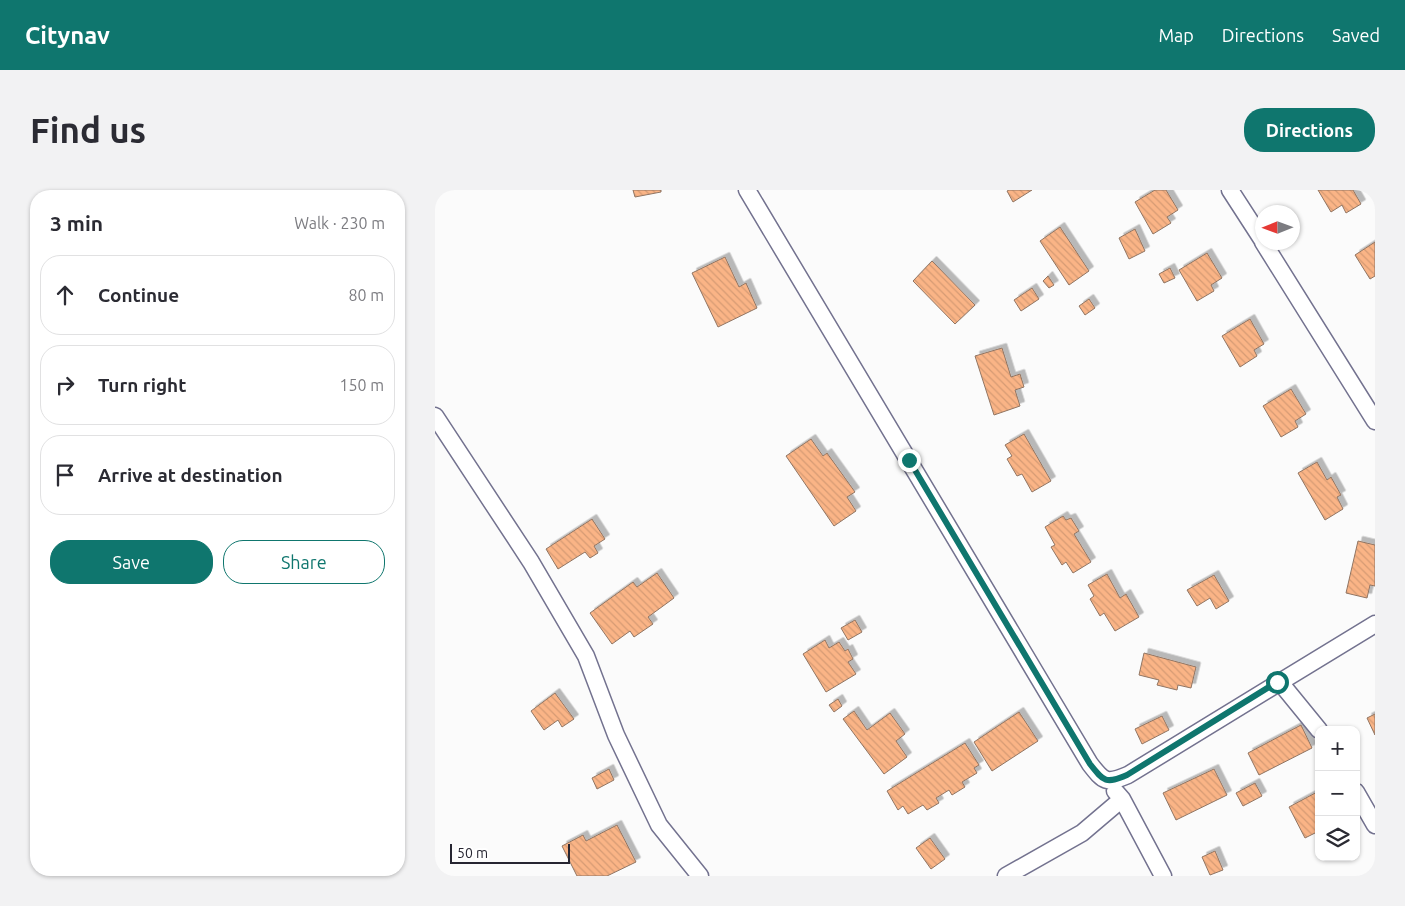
<!DOCTYPE html>
<meta charset="utf-8">
<style>
body{margin:0;font-family:Ubuntu,sans-serif;background:#f2f2f3;color:#2b2b33}
.controls{position:absolute;right:15px;bottom:15px;display:grid;overflow:hidden;border-radius:10px;box-shadow:0 1px 4px #0004}
.controls button{width:45px;height:45px;display:grid;place-items:center;padding:0;border:0;border-bottom:1px solid #e1e1e2;background:#fff;color:#2b2b33;font:25px sans-serif}
.compass{position:absolute;left:820px;top:15px;width:45px;height:45px;border-radius:50%;background:#fff;box-shadow:0 1px 4px #0004;rotate:269deg}
.scale{position:absolute;left:15px;bottom:12px;width:120px;box-sizing:border-box;padding-left:5px;border:2px solid #262531;border-top:0;font-size:14px;line-height:18px;white-space:nowrap;color:#262531;-webkit-text-stroke:4px #fff;paint-order:stroke}
.stop{position:absolute;width:15px;height:15px;margin:-11px;border:4px solid #0f766e;border-radius:50%;background:#fff}
.stop.end{background:#0f766e;border-color:#fff;box-shadow:0 1px 5px #0008}
.list{margin:0;padding:0;list-style:none}
h2{display:flex;justify-content:space-between;align-items:center;height:65px;margin:0;padding:0 20px;font-size:21px}
h2 small{font-size:16px;font-weight:400;color:#7c7c81}
.list li{display:grid;grid-template-columns:32px 1fr auto;gap:15px;align-items:center;box-sizing:border-box;height:80px;margin:0 10px 10px;padding:0 10px;border:1px solid #e1e1e2;border-radius:20px}
.list b{display:block;font-size:19px;white-space:nowrap}
.list em{font-size:16px;font-style:normal;color:#7c7c81}
.actions{display:flex;gap:10px;padding:15px 20px}
.actions a{flex:1;padding:11px 0;border:1px solid #0f766e;border-radius:20px;text-align:center;font-size:18px;color:#0f766e}
.actions .main{background:#0f766e;color:#fff}
.icon{flex:none;width:28px;height:28px;fill:none;stroke:currentColor;stroke-width:2;stroke-linecap:round;stroke-linejoin:round}
.map{position:relative;flex:none;width:940px;height:686px;overflow:hidden;border-radius:20px}
header{display:flex;align-items:center;gap:30px;box-sizing:border-box;height:70px;padding:0 25px;background:#0f766e;color:#fff}
header strong{font-size:24px}
nav{display:flex;gap:28px;margin-inline-start:auto;font-size:18px}
.intro{display:flex;align-items:center;justify-content:space-between;box-sizing:border-box;height:120px;padding:0 30px}
h1{margin:0;font-size:35px}
.button{padding:12px 22px;border-radius:20px;background:#0f766e;color:#fff;font-size:18px;font-weight:700}
main{display:flex;gap:30px;padding:0 30px}
aside{flex:1;background:#fff;border-radius:20px;box-shadow:0 1px 4px #0004}
.map>svg:first-child{display:block}
</style>
<header>
<strong>Citynav</strong>
<nav><a>Map</a><a>Directions</a><a>Saved</a></nav>
</header>
<div class="intro"><h1>Find us</h1><a class="button">Directions</a></div>
<main>
<aside>
<h2>3 min<small>Walk · 230 m</small></h2>
<ul class="list">
<li><svg class="icon" aria-label="ahead" viewBox="0 0 24 24"><path d="M12 20V5M6 11l6-6 6 6"/></svg><div><b>Continue</b></div><em>80 m</em></li>
<li><svg class="icon" aria-label="right" viewBox="0 0 24 24"><path d="M7 20v-9h11M14 6l5 5-5 5"/></svg><div><b>Turn right</b></div><em>150 m</em></li>
<li><svg class="icon" aria-label="arrive" viewBox="0 0 24 24"><path d="M6 21V4h12l-3 4 3 4H6"/></svg><div><b>Arrive at destination</b></div></li>
</ul>
<div class="actions"><a class="main">Save</a><a>Share</a></div>
</aside>
<div class="map">
<svg width="940" height="686" viewBox="0 0 940 686">
<defs>
<pattern id="building-back-hatch" width="6" height="6" patternUnits="userSpaceOnUse" patternTransform="scale(1.25)"><rect width="6" height="6" fill="#fab486"/><path d="M-1 5l2 2M0 0l6 6M5-1l2 2" fill="none" stroke="#d69b74"/></pattern>
<filter id="shadow"><feDropShadow dx="4.5" dy="-4.5" stdDeviation="0" flood-color="#0004"/></filter>
</defs>
<rect width="100%" height="100%" fill="#fbfbfb"/>
<path fill="url(#building-back-hatch)" stroke="#907563" filter="url(#shadow)" d="M198,0h28v2l-26,5z
M574,0h23l-19,12 -6,-11z
M720,0h11l12,20 -11,7 4,6 -18,11 -18,-32z
M883,0h35l8,14 -15,9 -4,-8 -11,7z
M625,37l29,44 -20,14 -29,-44z
M700,39l10,22 -16,8 -10,-21z
M940,52v34l-5,3 -15,-24z
M772,63l15,25 -11,7 3,6 -17,10 -18,-31z
M290,67l14,30 7,-4 11,25 -39,19 -26,-54z
M497,71l43,44 -20,19 -42,-43z
M735,78l5,10 -11,5 -5,-9z
M613,86l6,9 -5,3 -6,-7z
M597,98l7,11 -18,12 -7,-11z
M654,109l6,9 -10,7 -6,-9z
M815,129l14,25 -10,6 3,6 -17,11 -18,-31z
M567,158l9,29 9,-3 4,13 -9,3 5,16 -26,9 -19,-59z
M856,199l15,25 -11,7 3,6 -17,10 -18,-31z
M589,244l27,47 -19,11 -10,-18 -5,2 -10,-17 5,-3 -7,-11z
M376,249l12,17 4,-3 28,39 -8,5 9,14 -22,15 -48,-70z
M882,272l10,18 4,-3 10,18 -4,2 6,12 -18,11 -27,-47z
M628,326l3,4 5,-2 8,13 -5,3 17,28 -18,11 -7,-11 -4,3 -11,-18 4,-2 -10,-18z
M157,329l13,20 -11,7 4,7 -8,5 -5,-6 -27,17 -12,-20z
M923,351l17,4v41l-5,-1 -3,13 -21,-5z
M222,383l17,25 -26,19 5,7 -19,13 -4,-6 -18,13 -22,-31 43,-31 4,5z
M672,384l13,24 6,-4 13,23 -24,14 -11,-18 -4,3 -10,-17 4,-3 -6,-11z
M779,385l15,26 -13,8 -6,-11 -13,8 -10,-16z
M420,430l7,12 -14,8 -7,-12z
M390,450l4,8 10,-6 6,9 3,-2 5,10 -5,3 8,12 -30,18 -23,-38z
M709,463l52,14 -5,21 -13,-3 -1,5 -20,-5 2,-5 -20,-5z
M120,503l19,26 -12,8 -4,-7 -14,10 -13,-19z
M403,509l4,7 -8,6 -5,-7z
M419,521l13,19 23,-17 15,21 -9,7 11,16 -23,17 -41,-55z
M584,522l19,29 -46,30 -18,-29z
M940,524v21l-8,-17z
M727,526l7,14 -27,14 -7,-15z
M866,535l11,23 -53,27 -11,-22z
M530,553l14,22 -5,3 3,5 -15,9 3,5 -13,8 -3,-5 -13,8 3,5 -12,7 -4,-5 -15,9 -5,-8 -5,4 -11,-19z
M174,579l5,11 -17,9 -5,-11z
M779,579l13,26 -51,25 -13,-27z
M820,593l7,13 -19,10 -7,-13z
M884,601v40l-14,7 -16,-31z
M182,635l19,37 -29,14h-30l-15,-30 21,-11 3,6z
M495,648l15,21 -14,10 -15,-21z
M780,661l8,19 -13,5 -8,-18z"/>
<g fill="none" stroke-linecap="round" stroke-linejoin="round">
<defs>
<path id="street" d="M312,0l343,574c14,18 16,20 38,11l247,-151
M795,0l33,51
M828,52l112,179
M0,226l96,146 55,94 30,79 43,90 41,51
M844,491l40,49
M680,601l7,8 41,77
M921,602l19,33
M571,686l76,-43 40,-34"/>
</defs>
<use href="#street" stroke="#73728f" stroke-width="19"/>
<use href="#street" stroke="#fff" stroke-width="16"/>
</g>
<g fill="none" stroke-linecap="round" stroke-linejoin="round">
<path stroke="#0f766e" stroke-width="6" d="M474,270l181,304c14,18 16,20 37,11l150,-93"/>
</g>
</svg>
<div class="controls">
<button>+</button>
<button>−</button>
<button><svg class="icon" aria-label="layers" viewBox="0 0 24 24"><path d="M12 4l9 5-9 5-9-5zM3 14l9 5 9-5"/></svg></button>
</div>
<svg class="compass" viewBox="-18 -18 36 36"><path d="M0-13l5 13h-10z" fill="#e53935"/><path d="M0 13l5-13h-10z" fill="#7c7c81"/></svg>
<div class="scale">50 m</div>
<div class="stop" style="left:842px;top:492px"></div>
<div class="stop end" style="left:474px;top:270px"></div>
</div>
</main>
